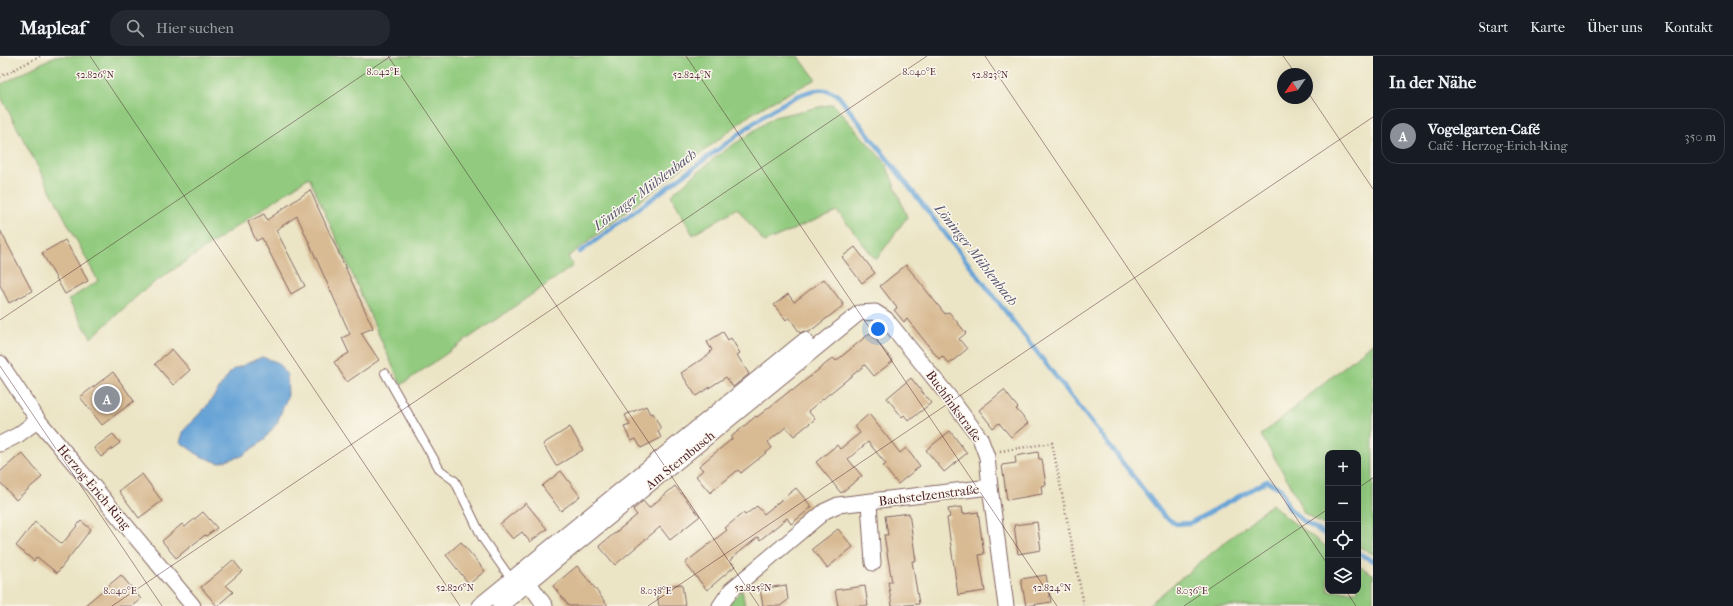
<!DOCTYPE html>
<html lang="de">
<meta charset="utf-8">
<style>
body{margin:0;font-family:"IM FELL French Canon",serif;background:#242831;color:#f1f3f6}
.controls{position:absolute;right:12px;bottom:12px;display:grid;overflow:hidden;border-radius:8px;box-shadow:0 4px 16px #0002}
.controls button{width:36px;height:36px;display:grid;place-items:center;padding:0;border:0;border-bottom:1px solid #363941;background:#171b24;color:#f1f3f6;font:20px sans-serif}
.compass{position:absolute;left:1277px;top:12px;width:36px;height:36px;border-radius:50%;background:#171b24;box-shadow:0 4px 16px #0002;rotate:236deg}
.you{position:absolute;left:878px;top:273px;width:14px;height:14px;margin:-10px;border:3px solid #fff;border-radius:50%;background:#1a73e8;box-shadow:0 0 0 6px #1a73e833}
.badge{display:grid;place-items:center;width:26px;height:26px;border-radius:50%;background:#8c9099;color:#fff;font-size:13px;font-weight:700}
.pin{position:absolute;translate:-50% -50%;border:2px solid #fff;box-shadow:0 1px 4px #0006}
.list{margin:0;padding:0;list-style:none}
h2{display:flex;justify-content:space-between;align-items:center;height:52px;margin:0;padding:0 16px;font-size:17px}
h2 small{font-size:13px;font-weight:400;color:#9ea1a6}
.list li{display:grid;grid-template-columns:26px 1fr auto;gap:12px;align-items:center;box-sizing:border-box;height:56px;margin:0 8px 8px;padding:0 8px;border:1px solid #363941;border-radius:16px}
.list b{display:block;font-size:15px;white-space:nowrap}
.list p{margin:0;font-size:13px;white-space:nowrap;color:#9ea1a6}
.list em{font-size:13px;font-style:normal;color:#9ea1a6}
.icon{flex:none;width:22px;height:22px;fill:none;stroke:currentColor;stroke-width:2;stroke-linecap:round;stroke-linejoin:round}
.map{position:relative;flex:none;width:1373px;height:550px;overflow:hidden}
header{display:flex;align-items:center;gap:24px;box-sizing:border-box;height:56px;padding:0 20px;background:#171b24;border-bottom:1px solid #363941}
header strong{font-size:19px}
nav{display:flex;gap:22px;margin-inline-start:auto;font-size:14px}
.search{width:280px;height:36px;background:#242831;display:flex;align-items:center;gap:10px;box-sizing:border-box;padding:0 14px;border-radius:16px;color:#9ea1a6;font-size:15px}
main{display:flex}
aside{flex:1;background:#171b24}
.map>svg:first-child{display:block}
</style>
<header>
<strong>Mapleaf</strong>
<div class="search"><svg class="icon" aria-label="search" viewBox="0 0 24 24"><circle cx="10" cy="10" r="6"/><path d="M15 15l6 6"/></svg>Hier suchen</div>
<nav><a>Start</a><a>Karte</a><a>Über uns</a><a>Kontakt</a></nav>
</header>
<main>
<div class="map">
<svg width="1373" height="550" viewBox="0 0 1373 550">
<rect width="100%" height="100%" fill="#fbf7ec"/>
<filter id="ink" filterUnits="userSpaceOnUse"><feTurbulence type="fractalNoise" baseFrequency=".025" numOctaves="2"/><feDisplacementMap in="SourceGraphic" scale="8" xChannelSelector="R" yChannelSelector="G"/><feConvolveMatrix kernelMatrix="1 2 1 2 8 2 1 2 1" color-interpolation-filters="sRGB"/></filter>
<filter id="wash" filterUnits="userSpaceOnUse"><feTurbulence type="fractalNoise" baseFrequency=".012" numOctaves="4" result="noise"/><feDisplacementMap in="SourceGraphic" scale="16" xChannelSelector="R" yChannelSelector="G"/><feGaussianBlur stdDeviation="0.9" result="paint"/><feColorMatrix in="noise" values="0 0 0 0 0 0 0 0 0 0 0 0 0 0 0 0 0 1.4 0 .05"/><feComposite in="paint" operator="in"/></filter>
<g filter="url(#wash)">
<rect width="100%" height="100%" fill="#ebe4c5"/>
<path fill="#92cb7f" stroke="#6e7555" d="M55,0h743l18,23 -48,25 -18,11 -182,142 5,9 -172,119 -92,-208 -164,112 -54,49 -23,-38 30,-19 -98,-186v-10z
M833,48l53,60 21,53 -31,43 -39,-49 -73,31 -27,-34 -44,27 -22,-40 46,-39 57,-39z
M1373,287v211l-15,-8v-93h-30v75l-24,-15 -14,-29 -29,-49z
M1272,448l14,13 42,31v43h30v-25l15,8v32h-226z
M742,534l3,16h-17v-2z"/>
<path fill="#65a2d6" stroke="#586080" d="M262,301l15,5 10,13 1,20 -11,28 -14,18 -21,15 -23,7 -19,-7 -20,-14 4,-12 22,-23 26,-37z"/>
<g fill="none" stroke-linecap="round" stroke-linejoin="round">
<path stroke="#65a2d6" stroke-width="4.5" d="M580,196l186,-138c15,-9 41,-27 59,-24 4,1 8,3 12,4l327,422 12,8 14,-1 77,-42 14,8 8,19 14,13 25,15
M1358,497l15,8"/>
</g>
<g id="blocks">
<path fill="#d8ba93" d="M310,134l63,138 -12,5 18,27 -32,22 -13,-20 15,-9 -7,-15 8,-4 -53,-118 -21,14 29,56 -14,8 -29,-56 -6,3 -8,-19 16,-8 3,6z
M0,174l32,61 -23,12 -9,-18z
M65,184l23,41 -23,13 -23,-41z
M855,191l20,26 -13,10 -20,-26z
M906,209l39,49 4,-2 17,21 -7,6 8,10 -18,15 -7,-8 -3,3 -32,-40 -3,3 -10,-12 3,-2 -17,-22z
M824,223l20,26 -35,27 -5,-1 -4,2 -11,-16 -3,3 -12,-15 14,-11 6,8z
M723,276l5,8 3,-2 9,15 -3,2 12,19 -16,13 -7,-10 -30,19 -15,-23 30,-20 -1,-1 2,-2 -5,-8z
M870,277l23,28 -19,15 -9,-11 -57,46 7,8 -21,17 -8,-9 -18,15 4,6 -31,25 -3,-3 -28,23 -14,-17 7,-6 -4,-4 33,-27 -1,-2 25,-21 1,1 34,-27 1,1 41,-33 3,3z
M172,293l18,21 -17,15 -18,-21z
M113,316l21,29 -32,24 -22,-28z
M911,322l20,25 -22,18 -5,-6 -2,2 -15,-19z
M1004,334l14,18 -2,1 12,14 -17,14 -12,-14 -6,5 -14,-18z
M646,350l4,8 3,-1 8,16 -3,2 3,7 -20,10 -5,-9 -5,2 -7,-14 6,-2 -5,-10z
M869,358l31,39 6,-5 14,18 -22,18 -15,-18 3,-2 -18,-22 -20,17 14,17 -21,17 -25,-31 21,-17 3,4 20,-16 -5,-7z
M570,371l13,23 -27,16 -13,-22z
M950,375l17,22 -23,19 -18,-22z
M113,378l7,9 -19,14 -7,-9z
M1038,396l1,7h3l4,26 -5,1 1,8 -35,6 -5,-35 14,-2 -1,-7z
M22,397l20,24 -26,23 -16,-18v-10z
M561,415l19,25 -19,15 -19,-25z
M142,418l20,27 -23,17 -20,-27z
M675,430l25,30 -30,24 -10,-13 -45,38 -16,-19 38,-31 -4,-5 10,-9 6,7z
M796,432l16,19 -21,17 -4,-6 -27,22 -2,-3 -28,23 5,6 -28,24 -22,-27 42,-33 -2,-2 18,-15 2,2 12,-9 7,8z
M526,447l21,26 -17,13 -8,-10 -9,7 -13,-15z
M962,451l1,7 15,-2 6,42 -5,1 6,36 -27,4 -11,-77 3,-1 -2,-8z
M203,456l14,16 -11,8 -1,-1 -29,23 -14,-17 20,-17 3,3z
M909,457l7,48h-4l7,43 -27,2 -4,-24h4l-8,-47h4l-3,-19z
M81,465l10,8 -34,44 -20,-16 -3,4 -18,-15 19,-24 27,22z
M1037,466l4,28 -23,4 -4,-29z
M838,473l15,18 -26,21 -15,-19z
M461,486l24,29 -16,13 -23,-29z
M233,504l9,11 -16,14 7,7 -16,14 -16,-19z
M577,510l17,21 14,19h-39l-16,-20z
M121,519l20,24 -9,7h-48z
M1046,519l5,27 -25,4 -5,-27z
M682,528l3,22h-26l-3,-19z
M786,529l2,15 -8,6h-17l-3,-17z
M865,530l3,20h-30l-3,-16z"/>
</g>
</g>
<g filter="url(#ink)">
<use href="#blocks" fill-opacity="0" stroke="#826461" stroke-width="1"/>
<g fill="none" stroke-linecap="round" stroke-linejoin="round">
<defs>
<path id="service" d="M385,317l55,97 15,11 28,58 28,40"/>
<path id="minor" d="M0,307l38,57 155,186
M0,388l18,-9 20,-15
M869,447l4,60
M529,527l16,23
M479,550l326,-266
M500,550l359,-293 16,-1 11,7 68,84 26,35 7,19 3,30 16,119
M720,550l11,-16 94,-79 13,-6 152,-18"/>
</defs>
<use href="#service" stroke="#826461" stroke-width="10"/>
<use href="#minor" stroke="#826461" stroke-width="17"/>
<path stroke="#826461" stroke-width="2.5" stroke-dasharray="1 3" stroke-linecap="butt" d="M0,21l40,-21
M1000,395l52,-8 32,163"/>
<use href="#service" stroke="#fff" stroke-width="8"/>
<use href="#minor" stroke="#fff" stroke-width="15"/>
</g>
</g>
<path fill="none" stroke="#4a1f2b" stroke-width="1" stroke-opacity="0.45" d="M90,0l370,550M388,0l371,550M686,0l371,550M985,0l343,509M1283,0l13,18M1307,35l66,98M0,264l391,-264M0,310l162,240M1358,432l15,-10M1346,535l10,15M112,550l815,-550M648,550l725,-489M1184,550l144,-97"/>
<g text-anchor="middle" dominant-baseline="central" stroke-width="3" stroke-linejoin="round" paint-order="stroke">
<g font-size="13" fill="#4a1f2b" stroke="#fbf7ec">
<text transform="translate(954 350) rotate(54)">Buchfinkstraße</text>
<text transform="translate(680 404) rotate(-39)">Am Sternbusch</text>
<text transform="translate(94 431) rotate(50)">Herzog-Erich-Ring</text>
<text transform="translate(929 439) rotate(-7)">Bachstelzenstraße</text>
</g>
<g font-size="14" font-style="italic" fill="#55536f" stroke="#fbf7ec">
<text transform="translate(645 134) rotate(-37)">Löninger Mühlenbach</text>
<text transform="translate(976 199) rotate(52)">Löninger Mühlenbach</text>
</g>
</g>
<g font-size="10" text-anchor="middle" fill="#4a1f2b" stroke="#fbf7ec" stroke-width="3" stroke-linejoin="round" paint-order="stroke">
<text x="383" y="19">8.042°E</text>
<text x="919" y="19">8.040°E</text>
<text x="95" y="22">52.826°N</text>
<text x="692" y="22">52.824°N</text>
<text x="990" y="22">52.823°N</text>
<text x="455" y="535">52.826°N</text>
<text x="753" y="535">52.825°N</text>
<text x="1052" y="535">52.824°N</text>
<text x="120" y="538">8.040°E</text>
<text x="656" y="538">8.038°E</text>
<text x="1192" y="538">8.036°E</text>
</g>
</svg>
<div class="controls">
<button>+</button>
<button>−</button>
<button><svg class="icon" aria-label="locate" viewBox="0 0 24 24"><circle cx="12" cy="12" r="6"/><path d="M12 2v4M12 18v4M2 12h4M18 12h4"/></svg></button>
<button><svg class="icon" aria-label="layers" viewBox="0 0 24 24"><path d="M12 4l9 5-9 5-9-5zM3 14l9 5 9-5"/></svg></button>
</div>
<svg class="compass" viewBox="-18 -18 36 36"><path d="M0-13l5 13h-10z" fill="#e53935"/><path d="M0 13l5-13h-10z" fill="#9ea1a6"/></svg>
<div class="you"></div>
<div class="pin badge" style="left:107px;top:343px">A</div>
</div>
<aside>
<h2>In der Nähe<small></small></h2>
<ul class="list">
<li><span class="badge">A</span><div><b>Vogelgarten-Café</b><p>Café · Herzog-Erich-Ring</p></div><em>350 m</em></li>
</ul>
</aside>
</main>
